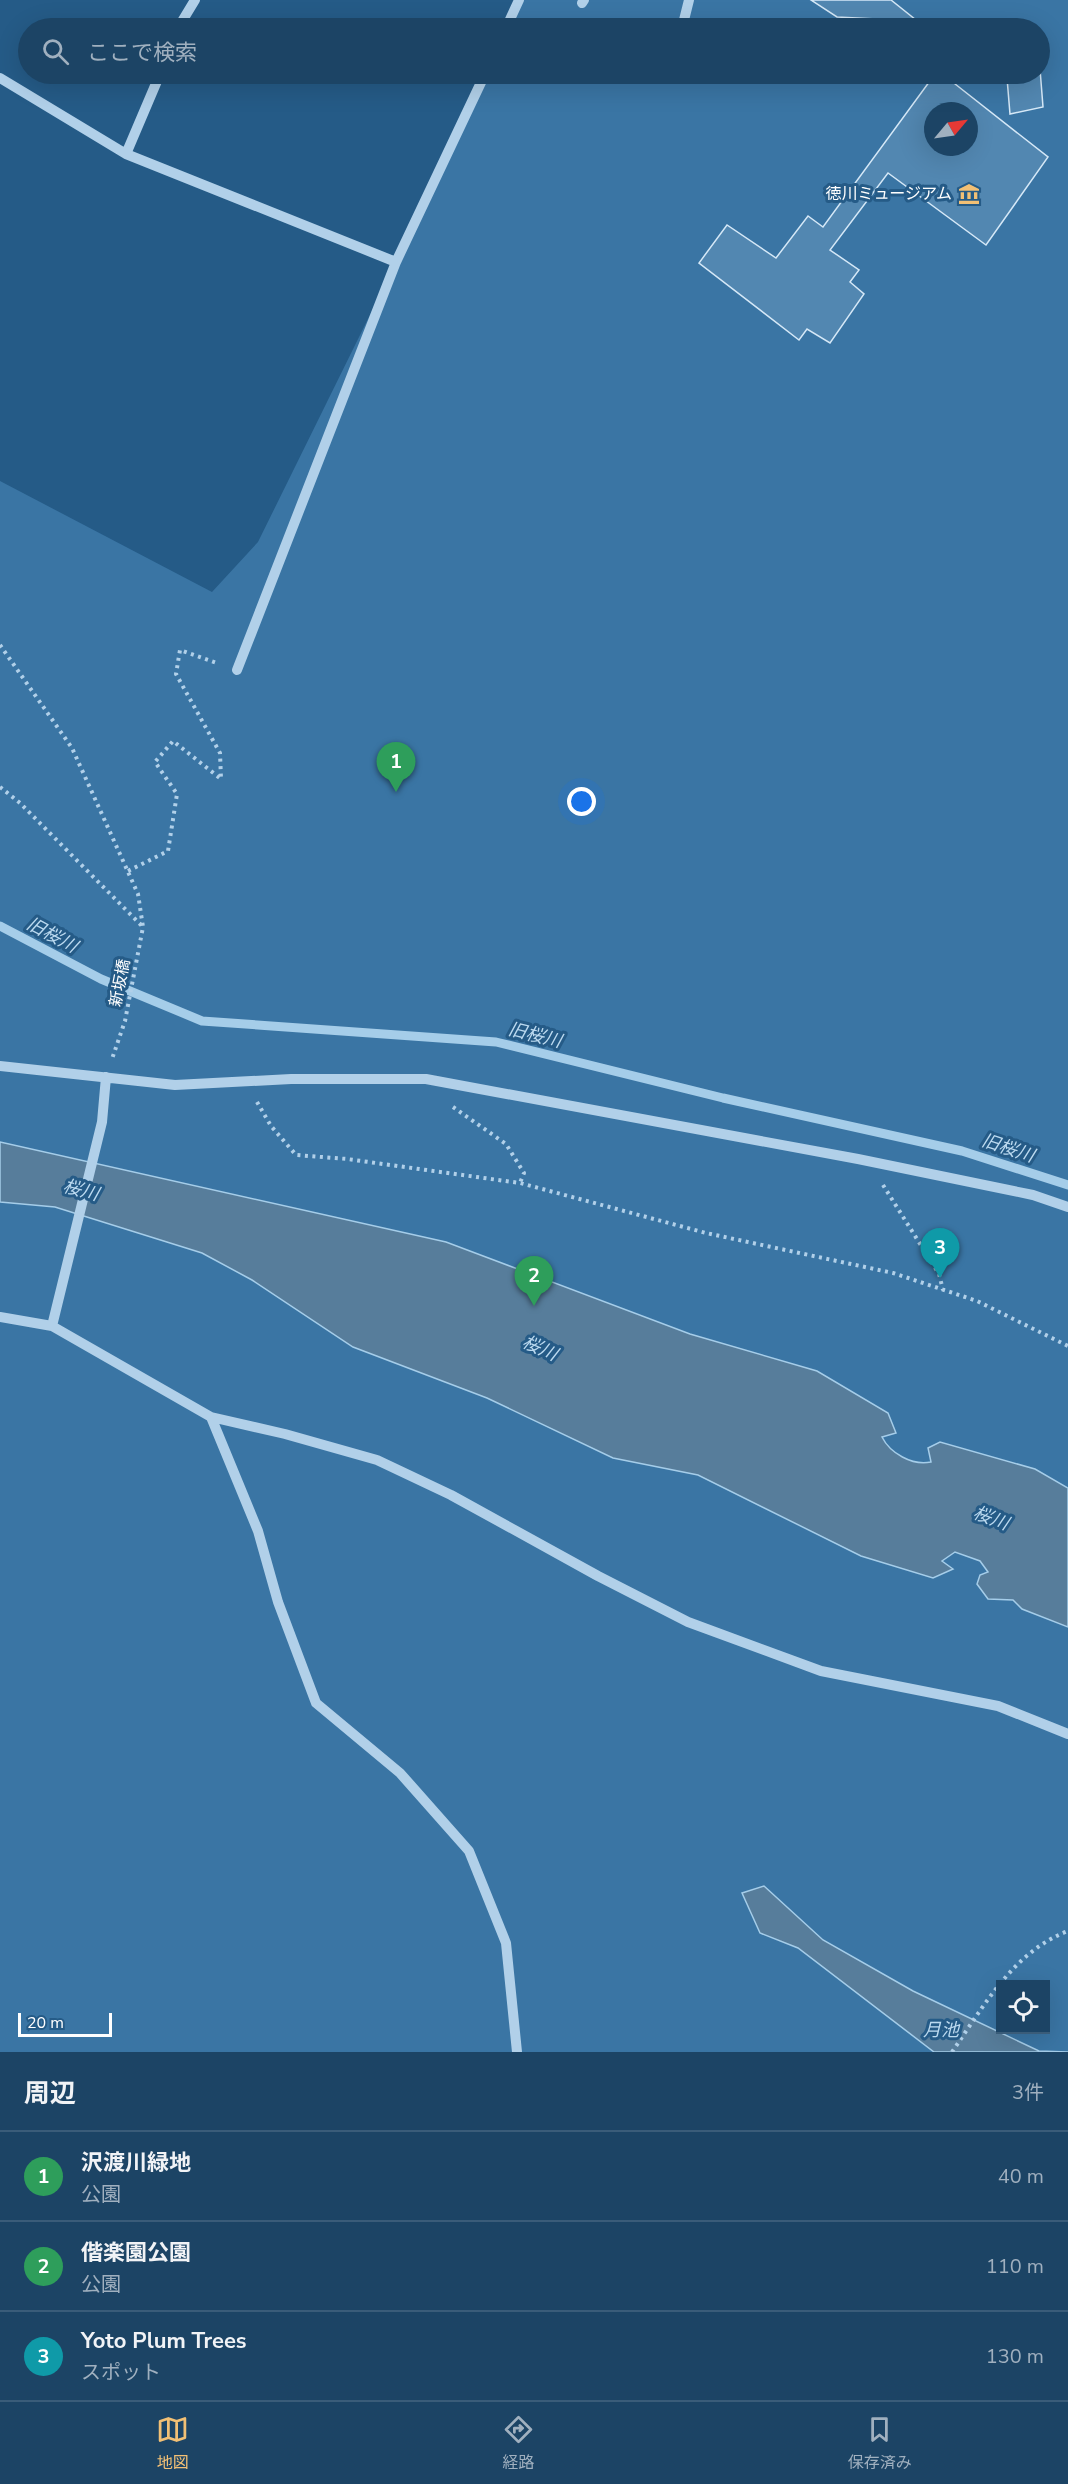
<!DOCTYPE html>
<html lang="ja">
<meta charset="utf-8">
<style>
body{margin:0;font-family:"Nunito Sans","Noto Sans JP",sans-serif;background:#294e6e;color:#f1f3f6}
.controls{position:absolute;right:18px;bottom:18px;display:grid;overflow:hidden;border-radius:0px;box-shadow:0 6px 24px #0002}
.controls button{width:54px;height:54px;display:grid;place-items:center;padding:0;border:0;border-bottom:2px solid #3a5c79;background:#1c4465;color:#f1f3f6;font:30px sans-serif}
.compass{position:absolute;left:924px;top:102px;width:54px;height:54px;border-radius:50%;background:#1c4465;box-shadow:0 6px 24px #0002;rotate:61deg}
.scale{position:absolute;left:18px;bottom:15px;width:94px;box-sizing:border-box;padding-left:6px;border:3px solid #fff;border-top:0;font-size:16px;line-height:21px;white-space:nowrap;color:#fff;-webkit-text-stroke:4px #255b87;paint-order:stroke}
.you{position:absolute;left:582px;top:802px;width:21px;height:21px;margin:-15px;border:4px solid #fff;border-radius:50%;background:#1a73e8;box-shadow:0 0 0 9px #1a73e833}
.badge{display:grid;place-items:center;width:39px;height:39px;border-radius:50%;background:#f2c075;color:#fff;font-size:20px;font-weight:700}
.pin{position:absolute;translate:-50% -50px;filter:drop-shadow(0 2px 3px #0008)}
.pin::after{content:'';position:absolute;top:32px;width:21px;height:18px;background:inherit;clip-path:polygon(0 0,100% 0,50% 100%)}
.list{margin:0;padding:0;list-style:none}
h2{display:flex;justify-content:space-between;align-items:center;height:78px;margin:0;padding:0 24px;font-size:26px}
h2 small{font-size:20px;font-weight:400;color:#a0b0bf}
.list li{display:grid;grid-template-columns:39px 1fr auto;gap:18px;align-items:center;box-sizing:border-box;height:90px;padding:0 24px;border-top:2px solid #3a5c79}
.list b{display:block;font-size:22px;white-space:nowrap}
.list p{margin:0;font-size:20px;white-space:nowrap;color:#a0b0bf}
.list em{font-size:20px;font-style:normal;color:#a0b0bf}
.icon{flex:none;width:33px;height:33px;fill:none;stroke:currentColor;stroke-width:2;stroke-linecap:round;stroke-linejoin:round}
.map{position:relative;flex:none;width:1068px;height:2052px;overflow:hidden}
.search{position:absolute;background:#1c4465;box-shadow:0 6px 24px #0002;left:18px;right:18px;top:18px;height:66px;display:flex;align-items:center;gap:15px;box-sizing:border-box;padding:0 21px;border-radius:33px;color:#a0b0bf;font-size:22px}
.sheet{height:348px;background:#1c4465}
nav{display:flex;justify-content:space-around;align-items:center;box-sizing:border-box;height:84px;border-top:2px solid #3a5c79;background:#1c4465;font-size:16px;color:#a0b0bf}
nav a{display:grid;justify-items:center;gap:3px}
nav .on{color:#f2c075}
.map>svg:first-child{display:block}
</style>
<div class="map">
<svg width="1068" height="2052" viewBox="0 0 1068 2052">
<rect width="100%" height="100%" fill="#255b87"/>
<path fill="#3a75a4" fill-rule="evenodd" d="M519,0h549v2052h-1068v-1571l212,111 46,-50 138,-280 89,-188h555v-46h-534zM933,111h36v36h-36zM1000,1984h46v46h-46z"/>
<path fill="#577d9b" stroke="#a5cde9" stroke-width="1.5" d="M0,1142l446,100 244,92 127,37 71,42 8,20 -14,4c8,16 30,29 49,25l-3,-14 12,-6 95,27 33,19v139l-46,-18 -9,-9 -25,-1 -11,-15 3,-9 8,-3 -8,-11 -25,-9 -13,9 11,8 -20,9 -72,-22 -163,-81 -85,-17 -126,-60 -134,-51 -101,-67 -50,-27 -147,-46 -55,-5z
M764,1886l59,54 90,51 126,60 29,1h-134l-136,-104 -38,-15 -18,-40z"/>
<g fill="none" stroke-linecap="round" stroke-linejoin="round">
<path stroke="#a5cde9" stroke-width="9" d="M0,926l101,53 101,42 294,21 227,56 239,53 106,34"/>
</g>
<path fill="#5287b1" stroke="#d5e8f7" stroke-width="1.5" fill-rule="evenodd" d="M811,0h80l35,28h-35l-14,-9 -40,-2z
M1040,69l3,38 -33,7 -3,-36 -37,3 -1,-7h71z
M935,74h20l-5,6 98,77 -62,88 -98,-72 -58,77 29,20 -9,12 14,12 -34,49 -23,-14 -8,11 -100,-77 28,-38 49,33 32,-42 15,11zM933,111h36v36h-36z"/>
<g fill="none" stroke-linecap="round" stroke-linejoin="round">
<path stroke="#b1d0e9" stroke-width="4" stroke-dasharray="3 4.5" stroke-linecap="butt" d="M0,645l72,103 66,146 5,33 -18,94 -13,38
M0,787l20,16 122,123
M128,871l40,-20 9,-57 -22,-32 18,-21 48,38 -1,-26 -44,-79 4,-24 37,13
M257,1102l14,24 25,29 51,4 173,24 186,50 187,40 84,28 91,45
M453,1107l53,37 18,29 -4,10
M883,1185l56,89 4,16
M952,2052c32,-46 61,-100 116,-121"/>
<path stroke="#b1d0e9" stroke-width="10" d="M582,3l2,-3
M178,28l17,-28
M506,28l13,-28
M682,28l7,-28
M0,78l126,76 270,108
M126,154l34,-80
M237,670l159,-408 89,-188
M0,1066l175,19 116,-6h135l432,80 175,36 35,12
M0,1317l52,9 159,91 74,17 92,26 74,35 147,81 90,46 133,49 177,35 70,28
M52,1326l50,-204 4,-45
M211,1417l47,114 20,71 38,101 84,70 69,78 37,92 11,109"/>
</g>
<defs>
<symbol id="museum-bare" viewBox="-9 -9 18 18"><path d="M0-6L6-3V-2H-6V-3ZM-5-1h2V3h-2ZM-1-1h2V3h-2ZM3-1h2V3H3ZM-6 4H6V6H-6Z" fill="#f2c075" stroke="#255b87" stroke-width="2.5" paint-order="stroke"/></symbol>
</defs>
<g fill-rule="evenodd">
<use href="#museum-bare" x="954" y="179" width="30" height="30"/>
</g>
<g text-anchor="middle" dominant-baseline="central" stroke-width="6" stroke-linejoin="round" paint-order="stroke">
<g font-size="16" fill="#fff" stroke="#255b87" text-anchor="end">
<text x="952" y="194">徳川ミュージアム</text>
</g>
<g font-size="16" fill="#fff" stroke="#255b87">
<text transform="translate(120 983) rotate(-79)">新坂橋</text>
</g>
<g font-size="18" font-style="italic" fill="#bcdaf0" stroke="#255b87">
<text transform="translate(52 935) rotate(28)">旧桜川</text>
<text transform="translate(535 1035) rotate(14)">旧桜川</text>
<text transform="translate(1008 1148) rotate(18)">旧桜川</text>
<text transform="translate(81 1190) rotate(15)">桜川</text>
<text transform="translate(540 1348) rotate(24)">桜川</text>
<text transform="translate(991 1518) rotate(20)">桜川</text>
<text x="941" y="2030">月池</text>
</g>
</g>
</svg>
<div class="controls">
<button><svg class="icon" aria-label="locate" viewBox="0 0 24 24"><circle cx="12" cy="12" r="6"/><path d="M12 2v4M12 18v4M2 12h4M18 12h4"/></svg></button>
</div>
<svg class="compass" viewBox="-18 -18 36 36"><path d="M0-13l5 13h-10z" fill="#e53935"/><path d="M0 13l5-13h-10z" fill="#a0b0bf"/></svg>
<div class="scale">20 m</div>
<div class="you"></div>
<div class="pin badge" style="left:396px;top:792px;background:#2e9e5b">1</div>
<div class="pin badge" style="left:534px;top:1306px;background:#2e9e5b">2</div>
<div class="pin badge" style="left:940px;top:1278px;background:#0f9aa8">3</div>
<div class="search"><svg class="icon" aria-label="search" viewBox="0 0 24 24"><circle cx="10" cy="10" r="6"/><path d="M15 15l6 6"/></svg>ここで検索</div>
</div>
<section class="sheet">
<h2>周辺<small>3件</small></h2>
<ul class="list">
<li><span class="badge" style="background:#2e9e5b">1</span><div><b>沢渡川緑地</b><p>公園</p></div><em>40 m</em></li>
<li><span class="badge" style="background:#2e9e5b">2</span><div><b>偕楽園公園</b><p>公園</p></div><em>110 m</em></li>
<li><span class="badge" style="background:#0f9aa8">3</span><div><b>Yoto Plum Trees</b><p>スポット</p></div><em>130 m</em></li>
</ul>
</section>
<nav>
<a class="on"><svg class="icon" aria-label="map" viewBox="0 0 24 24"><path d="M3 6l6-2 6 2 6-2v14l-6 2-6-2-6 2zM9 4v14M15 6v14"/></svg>地図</a>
<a><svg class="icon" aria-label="directions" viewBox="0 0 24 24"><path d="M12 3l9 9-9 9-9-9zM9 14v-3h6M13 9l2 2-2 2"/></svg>経路</a>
<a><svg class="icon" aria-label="saved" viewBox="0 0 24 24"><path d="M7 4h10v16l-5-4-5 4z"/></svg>保存済み</a>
</nav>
